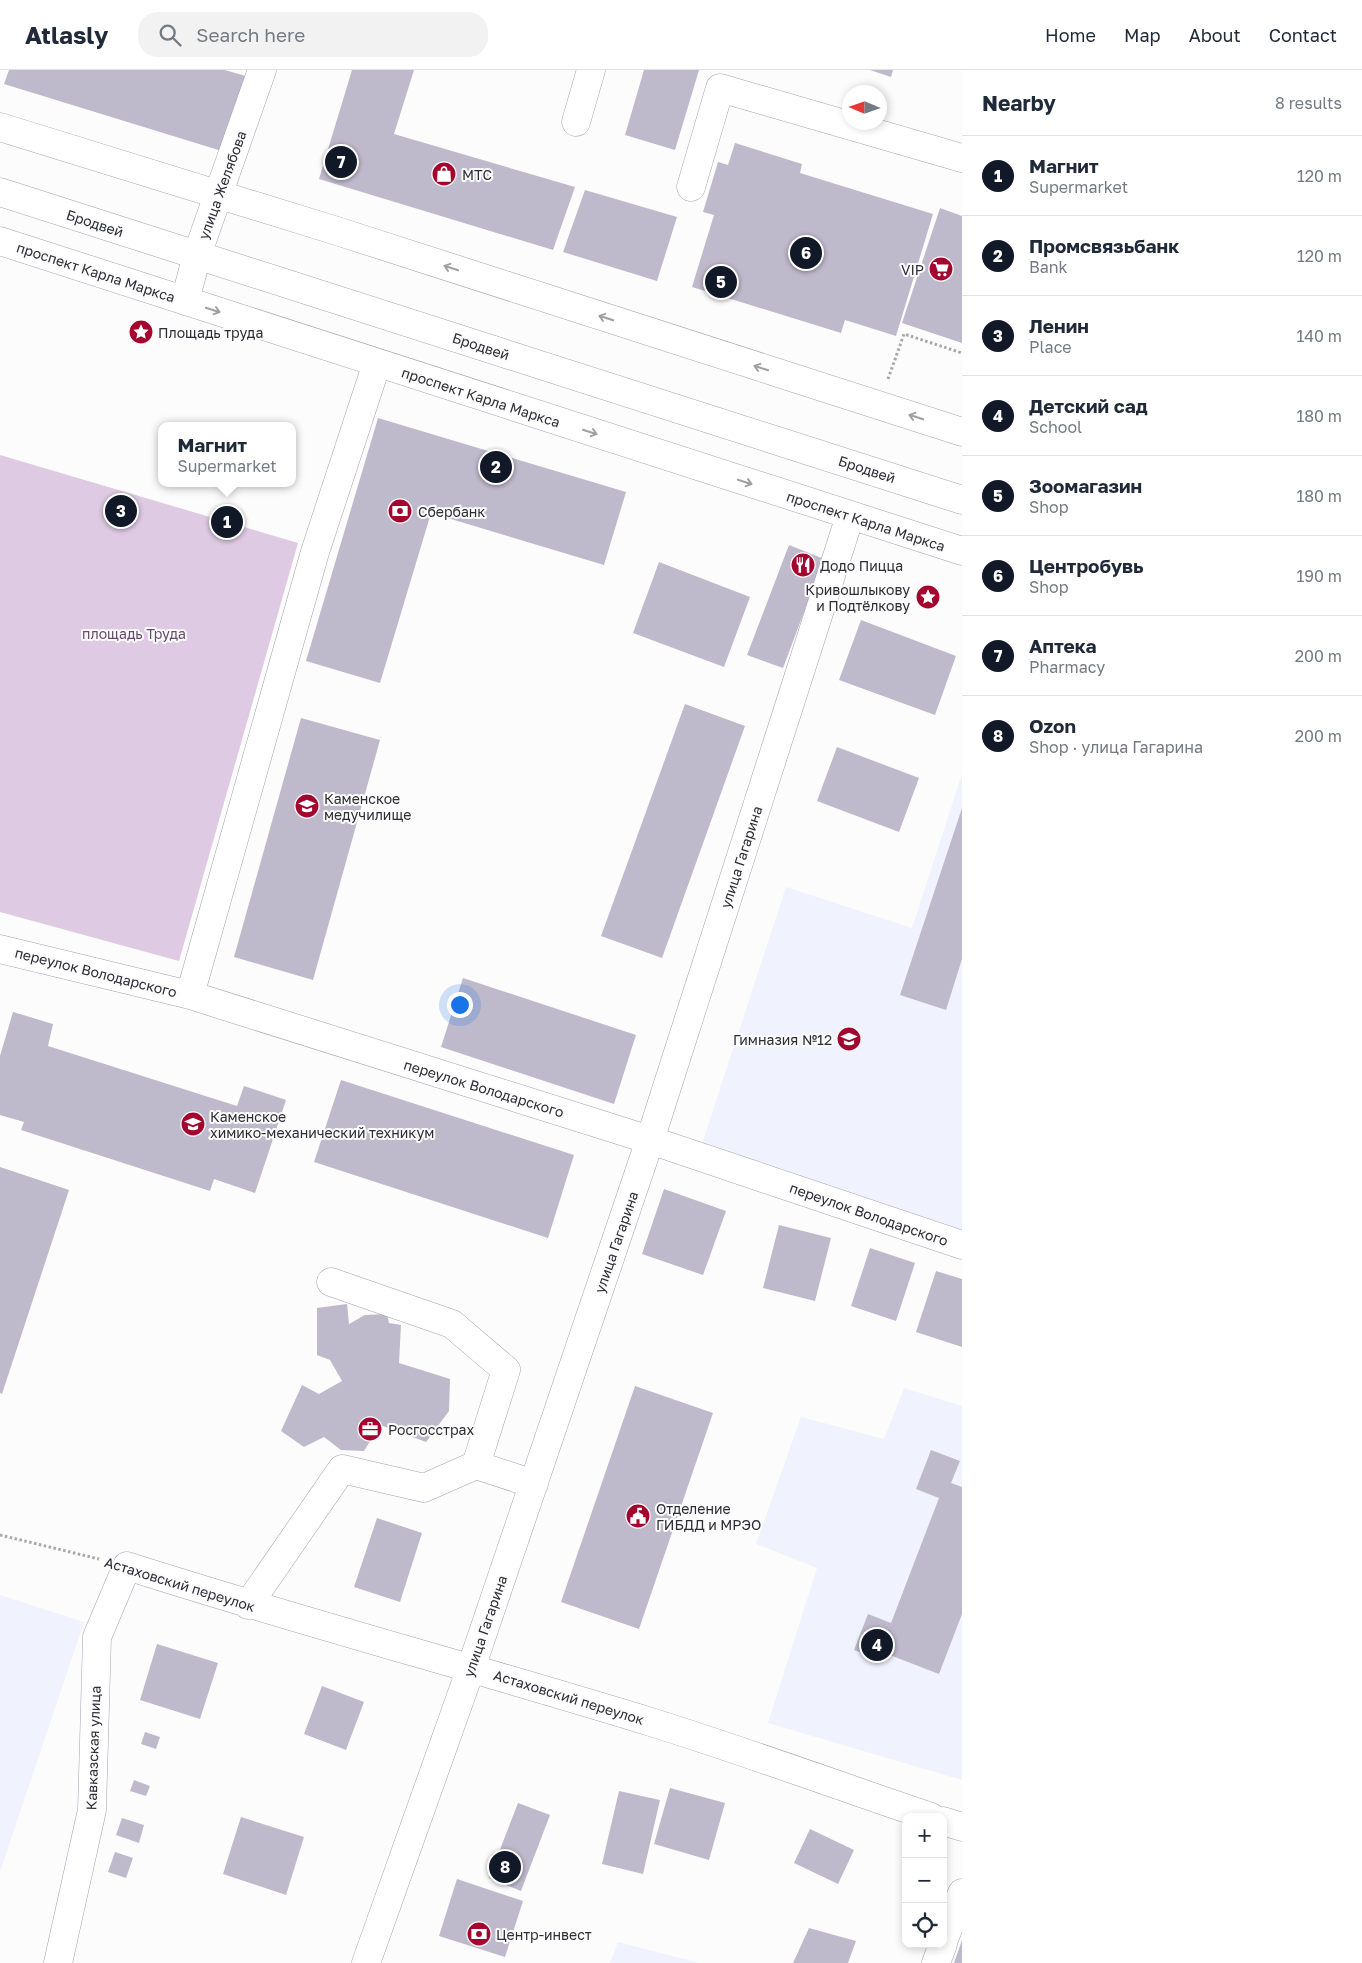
<!DOCTYPE html>
<meta charset="utf-8">
<style>
body{margin:0;font-family:"Golos Text",sans-serif;background:#f2f2f3;color:#1f2937}
.controls{position:absolute;right:15px;bottom:15px;display:grid;overflow:hidden;border-radius:10px;box-shadow:0 2px 8px #0003}
.controls button{width:45px;height:45px;display:grid;place-items:center;padding:0;border:0;border-bottom:1px solid #e0e1e3;background:#fff;color:#1f2937;font:25px sans-serif}
.compass{position:absolute;left:842px;top:15px;width:45px;height:45px;border-radius:50%;background:#fff;box-shadow:0 2px 8px #0003;rotate:272deg}
.you{position:absolute;left:459px;top:934px;width:18px;height:18px;margin:-12px;border:4px solid #fff;border-radius:50%;background:#1a73e8;box-shadow:0 0 0 8px #1a73e833}
.badge{display:grid;place-items:center;width:32px;height:32px;border-radius:50%;background:#111827;color:#fff;font-size:16px;font-weight:700}
.pin{position:absolute;translate:-50% -50%;border:2px solid #fff;box-shadow:0 1px 5px #0006}
.popup{position:absolute;left:158px;top:352px;width:138px;height:65px;box-sizing:border-box;display:grid;place-content:center;border-radius:10px;background:#fff;filter:drop-shadow(0 1px 4px #0005);font-size:16px;white-space:nowrap;color:#747a83}
.popup b{font-size:19px;color:#1f2937}
.popup::after{content:'';position:absolute;left:50%;top:100%;margin-left:-10px;border:10px solid transparent;border-top-color:#fff}
.list{margin:0;padding:0;list-style:none}
h2{display:flex;justify-content:space-between;align-items:center;height:65px;margin:0;padding:0 20px;font-size:21px}
h2 small{font-size:16px;font-weight:400;color:#747a83}
.list li{display:grid;grid-template-columns:32px 1fr auto;gap:15px;align-items:center;box-sizing:border-box;height:80px;padding:0 20px;border-top:1px solid #e0e1e3}
.list b{display:block;font-size:19px;white-space:nowrap}
.list p{margin:0;font-size:16px;white-space:nowrap;color:#747a83}
.list em{font-size:16px;font-style:normal;color:#747a83}
.icon{flex:none;width:28px;height:28px;fill:none;stroke:currentColor;stroke-width:2;stroke-linecap:round;stroke-linejoin:round}
.map{position:relative;flex:none;width:962px;height:1893px;overflow:hidden}
header{display:flex;align-items:center;gap:30px;box-sizing:border-box;height:70px;padding:0 25px;background:#fff;border-bottom:1px solid #e0e1e3}
header strong{font-size:24px}
nav{display:flex;gap:28px;margin-inline-start:auto;font-size:18px}
.search{width:350px;height:45px;background:#f2f2f3;display:flex;align-items:center;gap:12px;box-sizing:border-box;padding:0 18px;border-radius:20px;color:#747a83;font-size:19px}
main{display:flex}
aside{flex:1;background:#fff}
.map>svg:first-child{display:block}
</style>
<header>
<strong>Atlasly</strong>
<div class="search"><svg class="icon" aria-label="search" viewBox="0 0 24 24"><circle cx="10" cy="10" r="6"/><path d="M15 15l6 6"/></svg>Search here</div>
<nav><a>Home</a><a>Map</a><a>About</a><a>Contact</a></nav>
</header>
<main>
<div class="map">
<svg width="962" height="1893" viewBox="0 0 962 1893">
<rect width="100%" height="100%" fill="#fcfcfc"/>
<path fill="#f0f2fd" d="M962,704v462l-262,-86 86,-263 126,41z
M904,1318l58,18v374l-194,-57 49,-155 -61,-24 45,-127 83,22z
M0,1525l84,27 -84,250z
M618,1872l82,21h-90z"/>
<path fill="#decae3" d="M0,385l298,88 -119,418 -179,-49z"/>
<path fill="#bfb9cc" d="M9,0h216l24,7 -24,75 -221,-68z
M352,0h62l-20,64 181,53 -22,63 -234,-71z
M644,0h55l-24,80 -50,-15z
M870,0h23l-2,7z
M735,73l67,21 -2,9 133,41 -37,122 -51,-16 -4,13 -149,-46 22,-72 -11,-3 15,-50 10,3z
M585,120l92,27 -20,64 -94,-29z
M940,138l22,8v127l-60,-20z
M378,348l248,74 -22,73 -173,-52 -51,170 -74,-22z
M789,475l35,14 -41,109 -36,-13z
M659,492l91,35 -26,70 -91,-34z
M861,550l95,36 -21,59 -96,-35z
M685,634l60,22 -83,232 -61,-22z
M301,648l79,22 -67,240 -79,-23z
M837,677l82,31 -20,54 -82,-31z
M962,738v151l-16,51 -46,-15z
M463,908l173,57 -22,69 -173,-57z
M13,942l40,12 -5,22 189,60 7,-20 42,14 -31,93 -41,-14 -4,12 -189,-61 3,-8 -24,-7v-59z
M341,1010l233,75 -26,83 -234,-76z
M0,1097l69,23 -67,204 -2,-1z
M664,1119l62,22 -23,64 -61,-21z
M779,1155l52,13 -16,63 -52,-13z
M870,1178l45,15 -19,58 -45,-15z
M936,1201l26,8v68l-46,-15z
M347,1234l2,20 16,-9 22,-1 2,9 12,2 -2,38 51,16 -1,32 -23,31 -46,-17 -16,26 -23,-1 -17,-13 -20,10 -23,-16 21,-46 17,9 23,-13 -12,-21 -13,-5v-47z
M635,1316l78,27 -74,216 -78,-27z
M931,1380l29,11 -9,22 11,4v127l-23,60 -57,-22 -3,7 -25,-9 14,-36 23,9 48,-125 -23,-9z
M377,1448l45,15 -22,69 -46,-15z
M157,1574l61,19 -18,56 -60,-19z
M322,1616l42,16 -18,48 -42,-16z
M145,1662l15,5 -4,12 -15,-5z
M134,1710l16,6 -4,10 -16,-5z
M670,1718l55,15 -16,57 -55,-16z
M619,1721l41,9 -17,74 -41,-10z
M518,1733l32,12 -29,76 -32,-13z
M241,1747l63,20 -18,58 -63,-21z
M122,1748l22,7 -5,18 -23,-8z
M810,1759l44,21 -16,34 -44,-21z
M115,1782l18,6 -7,20 -18,-6z
M457,1809l66,22 -18,56 -66,-21z
M809,1858l47,13 -8,22h-55z
M962,1870v23h-8z"/>
<g fill="none" stroke-linecap="round" stroke-linejoin="round">
<defs>
<path id="minor" d="M576,52l15,-52
M0,57l340,105 622,200
M691,117l29,-99 242,70
M0,122l962,308
M0,171l962,310
M185,231l12,-46 65,-185
M0,879l190,46 460,145 312,105
M190,925l125,-443 62,-189
M331,1212l121,42 54,46 -30,95
M248,1535l94,-136 82,19 52,-23 58,19
M943,1751l19,6
M943,1872l19,-49
M58,1893l34,-153 5,-173 30,-71c175,56 352,103 527,157 93,29 185,63 277,94
M366,1893l105,-295 179,-528 200,-624
M936,1893l7,-19"/>
</defs>
<use href="#minor" stroke="#a0a2b4" stroke-width="29"/>
<path stroke="#a8a8ac" stroke-width="3" stroke-dasharray="2.5 2.5" stroke-linecap="butt" d="M888,309l16,-45 58,19
M0,1465l99,24"/>
<use href="#minor" stroke="#fff" stroke-width="28"/>
</g>
<defs><path id="oneway-shaft" d="M-6 0H5M1.5-3L5.5 0L1.5 3" fill="none" stroke-width="1.6" stroke-linecap="round" stroke-linejoin="round" transform="scale(1.25)"/></defs>
<g stroke="#a0a0a4">
<use href="#oneway-shaft" transform="translate(451 198) rotate(-162)"/>
<use href="#oneway-shaft" transform="translate(213 240) rotate(18)"/>
<use href="#oneway-shaft" transform="translate(606 248) rotate(-162)"/>
<use href="#oneway-shaft" transform="translate(761 298) rotate(-162)"/>
<use href="#oneway-shaft" transform="translate(916 347) rotate(-162)"/>
<use href="#oneway-shaft" transform="translate(590 362) rotate(18)"/>
<use href="#oneway-shaft" transform="translate(745 412) rotate(18)"/>
</g>
<defs>
<symbol id="shop-disc" viewBox="-11 -11 22 22"><circle r="9.5" fill="#a3052e" stroke="#fcfcfc"/><path d="M-5-2.5h2.3a2.7 3.5 0 0 1 5.4 0H5L5.5 6h-11ZM-1.5-2.5h3a1.5 2.3 0 0 0-3 0Z" fill="#fff"/></symbol>
<symbol id="supermarket-disc" viewBox="-11 -11 22 22"><circle r="9.5" fill="#a3052e" stroke="#fcfcfc"/><path d="M-6-5.5h2.5l.6 2H6L4.5 2H-2.5L-4.4-4H-6ZM-1.5 3.2a1.3 1.3 0 1 0 .1 0ZM3 3.2a1.3 1.3 0 1 0 .1 0Z" fill="#fff"/></symbol>
<symbol id="sight-disc" viewBox="-11 -11 22 22"><circle r="9.5" fill="#a3052e" stroke="#fcfcfc"/><path d="M0-6L1.8-2.2L6-1.7L2.9 1.2L3.7 5.4L0 3.3L-3.7 5.4L-2.9 1.2L-6-1.7L-1.8-2.2Z" fill="#fff"/></symbol>
<symbol id="bank-disc" viewBox="-11 -11 22 22"><circle r="9.5" fill="#a3052e" stroke="#fcfcfc"/><path d="M-6-4H6V4H-6ZM0-2.3a2.3 2.3 0 1 0 0 4.6a2.3 2.3 0 1 0 0-4.6Z" fill="#fff"/></symbol>
<symbol id="restaurant-disc" viewBox="-11 -11 22 22"><circle r="9.5" fill="#a3052e" stroke="#fcfcfc"/><path d="M-5-6h1v4h1v-4h1v4h1v-4h1v5L-1.5 .5V6h-2V.5L-5-1ZM5-6V6H3V1.5H1.5Q1.5-4 5-6Z" fill="#fff"/></symbol>
<symbol id="university-disc" viewBox="-11 -11 22 22"><circle r="9.5" fill="#a3052e" stroke="#fcfcfc"/><path d="M0-5L7-2L0 1L-7-2ZM-4 1L0 2.5L4 1V4Q0 6-4 4Z" fill="#fff"/></symbol>
<symbol id="school-disc" viewBox="-11 -11 22 22"><circle r="9.5" fill="#a3052e" stroke="#fcfcfc"/><path d="M0-5L7-2L0 1L-7-2ZM-4 1L0 2.5L4 1V4Q0 6-4 4Z" fill="#fff"/></symbol>
<symbol id="office-disc" viewBox="-11 -11 22 22"><circle r="9.5" fill="#a3052e" stroke="#fcfcfc"/><path d="M-6-3h4V-5.5h4V-3h4V5H-6ZM-1-4.5V-3h2v-1.5ZM-6 0V1H6V0Z" fill="#fff"/></symbol>
<symbol id="civic-disc" viewBox="-11 -11 22 22"><circle r="9.5" fill="#a3052e" stroke="#fcfcfc"/><path d="M-.6-6.5H3V-4.5H.6V-3L4-1V1h2V6H-6V1h2V-1L-.6-3ZM-1.2 2.5V6h2.4V2.5Z" fill="#fff"/></symbol>
</defs>
<g fill-rule="evenodd">
<use href="#shop-disc" x="430" y="90" width="28" height="28"/>
<use href="#supermarket-disc" x="927" y="185" width="28" height="28"/>
<use href="#sight-disc" x="127" y="248" width="28" height="28"/>
<use href="#bank-disc" x="386" y="427" width="28" height="28"/>
<use href="#restaurant-disc" x="789" y="481" width="28" height="28"/>
<use href="#sight-disc" x="914" y="513" width="28" height="28"/>
<use href="#university-disc" x="293" y="722" width="28" height="28"/>
<use href="#school-disc" x="835" y="955" width="28" height="28"/>
<use href="#university-disc" x="179" y="1040" width="28" height="28"/>
<use href="#office-disc" x="356" y="1345" width="28" height="28"/>
<use href="#civic-disc" x="624" y="1432" width="28" height="28"/>
<use href="#bank-disc" x="465" y="1850" width="28" height="28"/>
</g>
<g text-anchor="middle" dominant-baseline="central" stroke-width="4" stroke-linejoin="round" paint-order="stroke">
<g font-size="14" fill="#2c2d35" stroke="#fcfcfc" text-anchor="start">
<text x="462" y="104">МТС</text>
<text x="924" y="199" text-anchor="end">VIP</text>
<text x="158" y="262">Площадь труда</text>
<text x="418" y="441">Сбербанк</text>
<text x="820" y="495">Додо Пицца</text>
<text x="910" y="519" text-anchor="end">Кривошлыкову<tspan x="910" dy="16">и Подтёлкову</tspan></text>
<text x="324" y="728">Каменское<tspan x="324" dy="16">медучилище</tspan></text>
<text x="832" y="969" text-anchor="end">Гимназия №12</text>
<text x="210" y="1046">Каменское<tspan x="210" dy="16">химико-механический техникум</tspan></text>
<text x="388" y="1359">Росгосстрах</text>
<text x="656" y="1438">Отделение<tspan x="656" dy="16">ГИБДД и МРЭО</tspan></text>
<text x="496" y="1864">Центр-инвест</text>
</g>
<g font-size="14" fill="#2c2d35" stroke="#fcfcfc">
<text transform="translate(222 115) rotate(-70)">улица Желябова</text>
<text transform="translate(95 153) rotate(18)">Бродвей</text>
<text transform="translate(96 202) rotate(18)">проспект Карла Маркса</text>
<text transform="translate(481 276) rotate(18)">Бродвей</text>
<text transform="translate(481 327) rotate(18)">проспект Карла Маркса</text>
<text transform="translate(867 399) rotate(18)">Бродвей</text>
<text transform="translate(866 451) rotate(18)">проспект Карла Маркса</text>
<text transform="translate(741 787) rotate(-72)">улица Гагарина</text>
<text transform="translate(96 902) rotate(14)">переулок Володарского</text>
<text transform="translate(484 1018) rotate(17)">переулок Володарского</text>
<text transform="translate(869 1144) rotate(19)">переулок Володарского</text>
<text transform="translate(616 1172) rotate(-71)">улица Гагарина</text>
<text transform="translate(180 1514) rotate(17)">Астаховский переулок</text>
<text transform="translate(485 1556) rotate(-71)">улица Гагарина</text>
<text transform="translate(569 1627) rotate(17)">Астаховский переулок</text>
<text transform="translate(93 1678) rotate(-88)">Кавказская улица</text>
</g>
<g font-size="14" fill="#66496e" stroke="#fcfcfc">
<text x="134" y="563">площадь Труда</text>
</g>
</g>
</svg>
<div class="controls">
<button>+</button>
<button>−</button>
<button><svg class="icon" aria-label="locate" viewBox="0 0 24 24"><circle cx="12" cy="12" r="6"/><path d="M12 2v4M12 18v4M2 12h4M18 12h4"/></svg></button>
</div>
<svg class="compass" viewBox="-18 -18 36 36"><path d="M0-13l5 13h-10z" fill="#e53935"/><path d="M0 13l5-13h-10z" fill="#747a83"/></svg>
<div class="you"></div>
<div class="pin badge" style="left:227px;top:452px">1</div>
<div class="popup"><b>Магнит</b>Supermarket</div>
<div class="pin badge" style="left:496px;top:397px">2</div>
<div class="pin badge" style="left:121px;top:441px">3</div>
<div class="pin badge" style="left:877px;top:1575px">4</div>
<div class="pin badge" style="left:721px;top:212px">5</div>
<div class="pin badge" style="left:806px;top:183px">6</div>
<div class="pin badge" style="left:341px;top:92px">7</div>
<div class="pin badge" style="left:505px;top:1797px">8</div>
</div>
<aside>
<h2>Nearby<small>8 results</small></h2>
<ul class="list">
<li><span class="badge">1</span><div><b>Магнит</b><p>Supermarket</p></div><em>120 m</em></li>
<li><span class="badge">2</span><div><b>Промсвязьбанк</b><p>Bank</p></div><em>120 m</em></li>
<li><span class="badge">3</span><div><b>Ленин</b><p>Place</p></div><em>140 m</em></li>
<li><span class="badge">4</span><div><b>Детский сад</b><p>School</p></div><em>180 m</em></li>
<li><span class="badge">5</span><div><b>Зоомагазин</b><p>Shop</p></div><em>180 m</em></li>
<li><span class="badge">6</span><div><b>Центробувь</b><p>Shop</p></div><em>190 m</em></li>
<li><span class="badge">7</span><div><b>Аптека</b><p>Pharmacy</p></div><em>200 m</em></li>
<li><span class="badge">8</span><div><b>Ozon</b><p>Shop · улица Гагарина</p></div><em>200 m</em></li>
</ul>
</aside>
</main>
